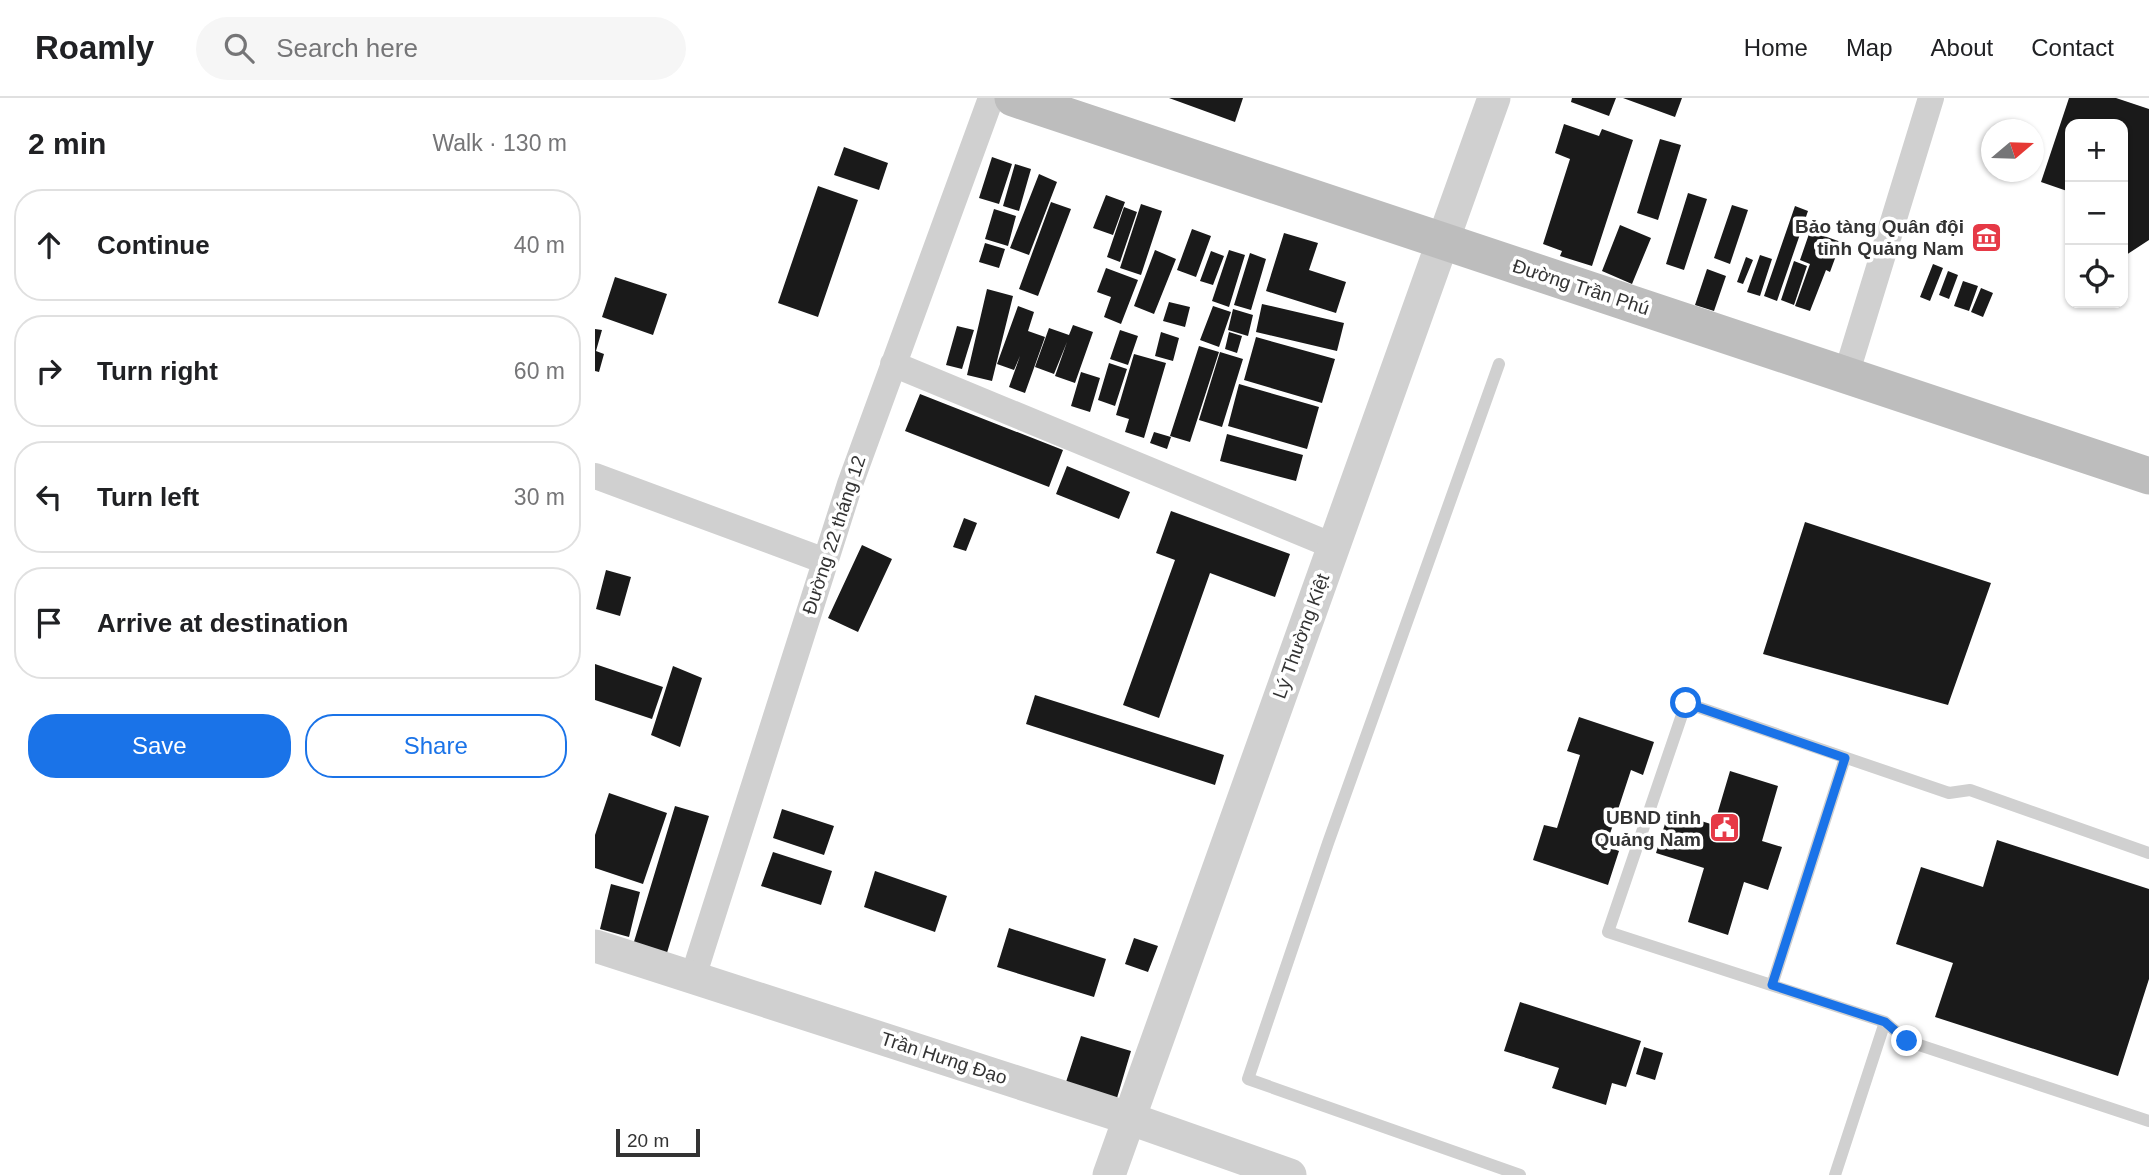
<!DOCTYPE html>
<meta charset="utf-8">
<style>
body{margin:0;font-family:Helvetica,sans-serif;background:#f6f6f6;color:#202124}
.controls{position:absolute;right:21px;top:21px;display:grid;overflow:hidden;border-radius:14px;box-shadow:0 2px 5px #0004}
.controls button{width:63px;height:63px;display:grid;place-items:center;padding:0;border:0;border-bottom:2px solid #e0e0e0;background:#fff;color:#202124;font:35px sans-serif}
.compass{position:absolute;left:1386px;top:21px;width:63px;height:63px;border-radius:50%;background:#fff;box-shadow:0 2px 5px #0004;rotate:71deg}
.scale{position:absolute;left:21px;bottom:18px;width:84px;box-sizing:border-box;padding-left:7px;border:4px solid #333;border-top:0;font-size:19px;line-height:24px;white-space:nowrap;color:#333;-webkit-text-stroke:5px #fff;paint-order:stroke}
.stop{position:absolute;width:21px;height:21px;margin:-16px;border:5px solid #1a73e8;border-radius:50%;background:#fff}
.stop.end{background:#1a73e8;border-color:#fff;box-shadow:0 2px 7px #0008}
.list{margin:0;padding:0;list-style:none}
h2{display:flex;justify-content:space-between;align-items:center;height:91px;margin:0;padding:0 28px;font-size:30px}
h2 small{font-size:23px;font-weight:400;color:#757577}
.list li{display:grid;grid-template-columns:46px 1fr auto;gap:21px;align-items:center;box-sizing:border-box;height:112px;margin:0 14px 14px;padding:0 14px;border:2px solid #e0e0e0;border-radius:28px}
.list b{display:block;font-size:26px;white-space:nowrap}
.list em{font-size:23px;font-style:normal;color:#757577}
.actions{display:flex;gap:14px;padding:21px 28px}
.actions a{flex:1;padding:16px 0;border:2px solid #1a73e8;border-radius:28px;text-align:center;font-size:24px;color:#1a73e8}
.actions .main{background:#1a73e8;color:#fff}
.icon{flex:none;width:38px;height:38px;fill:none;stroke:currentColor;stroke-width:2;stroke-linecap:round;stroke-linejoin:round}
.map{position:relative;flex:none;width:1554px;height:1077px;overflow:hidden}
header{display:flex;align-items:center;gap:42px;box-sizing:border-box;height:98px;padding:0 35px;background:#fff;border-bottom:2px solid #e0e0e0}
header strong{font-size:33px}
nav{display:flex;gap:38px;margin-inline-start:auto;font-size:24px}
.search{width:490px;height:63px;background:#f6f6f6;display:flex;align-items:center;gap:18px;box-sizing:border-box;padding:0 24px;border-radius:38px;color:#757577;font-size:26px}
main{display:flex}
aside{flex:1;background:#fff}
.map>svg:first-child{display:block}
</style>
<header>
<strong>Roamly</strong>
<div class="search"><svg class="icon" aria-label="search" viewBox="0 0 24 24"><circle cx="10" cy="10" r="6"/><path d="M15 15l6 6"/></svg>Search here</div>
<nav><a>Home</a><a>Map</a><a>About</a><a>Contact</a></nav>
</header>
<main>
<aside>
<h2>2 min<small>Walk · 130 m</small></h2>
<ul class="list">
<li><svg class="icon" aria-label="ahead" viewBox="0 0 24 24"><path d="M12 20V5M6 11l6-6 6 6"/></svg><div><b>Continue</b></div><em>40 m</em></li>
<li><svg class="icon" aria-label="right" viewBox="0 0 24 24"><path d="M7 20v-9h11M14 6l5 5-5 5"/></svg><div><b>Turn right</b></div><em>60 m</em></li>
<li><svg class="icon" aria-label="left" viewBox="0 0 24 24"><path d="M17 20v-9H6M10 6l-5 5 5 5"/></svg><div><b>Turn left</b></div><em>30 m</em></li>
<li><svg class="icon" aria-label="arrive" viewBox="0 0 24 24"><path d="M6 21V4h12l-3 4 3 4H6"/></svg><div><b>Arrive at destination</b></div></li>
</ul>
<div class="actions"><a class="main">Save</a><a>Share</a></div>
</aside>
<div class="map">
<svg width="1554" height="1077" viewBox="0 0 1554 1077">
<rect width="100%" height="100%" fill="#fff"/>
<path fill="#1a1a1a" d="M574,0h74l-8,24z
M977,0h44l-7,18 -38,-14z
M1028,0h59l-7,19z
M1474,0h47l33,11v131l-26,17v-133h-53v68l-29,-10z
M969,26l35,12 3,-7 31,11 -41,126 -32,-10 2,-5 -19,-7 27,-85 -15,-6z
M1065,41l21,6 -23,75 -21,-7z
M249,49l44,16 -9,27 -45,-15z
M397,59l20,7 -13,40 -20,-6z
M420,66l16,5 -12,42 -16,-5z
M444,76l18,8 -28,73 -19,-7z
M223,88l40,14 -40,117 -40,-14z
M1093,95l19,6 -23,71 -18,-6z
M511,97l19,7 -12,33 -20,-7z
M456,104l20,7 -33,87 -19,-7z
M546,106l21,7 -21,64 -21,-7z
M1137,107l16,5 -18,54 -16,-6z
M1200,108l13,5 -31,90 -13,-5z
M529,109l13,5 -17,50 -13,-5z
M399,111l22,7 -8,30 -23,-7z
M1025,127l31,13 -19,46 -30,-13z
M597,131l19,7 -15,41 -19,-7z
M1215,133l31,11 -11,30 -4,-2 -16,41 -15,-5 15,-42 -10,-4z
M689,135l34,10 -9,27 37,12 -10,31 -70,-22z
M390,145l20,6 -6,19 -20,-6z
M560,152l21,9 -22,55 -20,-8z
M634,152l16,5 -16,52 -17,-6z
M616,153l13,5 -11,29 -13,-4z
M655,155l16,6 -15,51 -17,-5z
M1165,157l12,4 -12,37 -13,-4z
M1151,159l7,3 -10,24 -6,-2z
M1199,163l13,5 -13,39 -13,-5z
M1338,166l10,4 -13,33 -10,-4z
M511,170l32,12 -17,44 -17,-7 7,-20 -14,-5z
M1112,171l19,7 -12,35 -19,-6z
M1353,173l10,4 -9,24 -10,-4z
M20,179l52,17 -14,41 -51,-18z
M1368,183l15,5 -9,25 -15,-5z
M1386,190l12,5 -10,24 -12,-5z
M392,191l26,7 -21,85 -25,-6z
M574,204l21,5 -5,20 -22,-6z
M667,206l82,19 -7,28 -81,-19z
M423,208l16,6 -6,19 17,6 -20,56 -16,-6 11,-31 -6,14 -17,-6z
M618,208l18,6 -12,35 -19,-7z
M638,211l20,6 -5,21 -20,-6z
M478,227l20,7 -18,51 -20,-7 12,-34 -13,32 -19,-7 14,-39 20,7z
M362,228l17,4 -12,39 -16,-4z
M0,231l7,1 -6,21 8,3 -5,18 -4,-1z
M525,232l18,6 -10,29 -18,-6z
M566,234l18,6 -6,23 -18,-5z
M634,234l13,4 -5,17 -12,-4z
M661,239l79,22 -13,44 -78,-23z
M604,248l20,6 -29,90 -20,-6z
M625,254l23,7 -21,68 -23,-7z
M539,256l32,9 -22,75 -19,-6 4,-13 -13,-4z
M514,265l18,6 -12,37 -17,-6z
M486,274l19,6 -10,34 -19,-6z
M644,286l80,23 -12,42 -79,-23z
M325,296l143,56 -14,37 -144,-56z
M559,334l17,5 -4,12 -17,-6z
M632,336l76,21 -7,26 -76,-20z
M472,368l63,26 -11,27 -63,-25z
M576,413l119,43 -15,43 -65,-24 -51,145 -36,-13 52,-145 -19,-7z
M369,420l13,5 -11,28 -13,-4z
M1210,424l186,61 -43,122 -185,-51z
M267,447l30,14 -34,73 -30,-14z
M11,472l25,7 -11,39 -24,-7z
M0,566l68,23 -11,32 -57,-19z
M78,568l29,12 -22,69 -29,-12z
M440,597l189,60 -9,30 -189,-61z
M984,619l75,25 -11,33 -12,-5 -25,76 13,5 -11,34 -75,-25 11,-35 13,3 23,-73 -13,-4z
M1135,673l48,15 -16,55 20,6 -14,43 -24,-8 -16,53 -40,-13 16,-54 -48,-15 13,-42 45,14z
M14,695l58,20 -24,71 -48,-16v-33z
M80,708l34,10 -43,140 -33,-11z
M187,711l52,17 -10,29 -51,-17z
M1402,742l152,49v90l-31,97 -183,-59 18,-54 -57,-19 25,-77 62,20z
M178,754l59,19 -11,34 -60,-19z
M280,773l72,25 -12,36 -71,-25z
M16,786l29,8 -11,45 -29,-8z
M414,830l97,31 -12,38 -97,-30z
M539,840l24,8 -10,26 -23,-8z
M925,904l121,39 -15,46 -14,-4 -6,22 -54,-17 7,-20 -55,-17z
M486,938l50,15 -14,47 -51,-16z
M1049,949l19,6 -8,27 -19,-6z"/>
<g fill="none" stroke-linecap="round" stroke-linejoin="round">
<path stroke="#d0d0d0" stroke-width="12" d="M904,266l-171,479 -80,236 272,96
M1554,755l-179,-63 -21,3 -263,-90 -78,229 277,90 22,19 242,80
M1177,887l73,-227
M1240,1077l50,-153"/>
<path stroke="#d0d0d0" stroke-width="26" d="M298,266l440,182
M1251,277l85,-277
M0,378l230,85
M98,879l157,-493 141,-386"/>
<path stroke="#d0d0d0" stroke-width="33" d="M0,848l533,172 162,57
M514,1077l385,-1077"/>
<path stroke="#bdbdbd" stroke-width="37" d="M418,0l1136,378"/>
</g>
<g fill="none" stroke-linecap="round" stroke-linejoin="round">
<path stroke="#1a73e8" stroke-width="9" d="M1091,605l159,55 -73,227 113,37 22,19"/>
</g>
<defs>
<symbol id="museum-square" viewBox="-11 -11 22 22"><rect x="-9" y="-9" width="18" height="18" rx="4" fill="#e63946" stroke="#fff"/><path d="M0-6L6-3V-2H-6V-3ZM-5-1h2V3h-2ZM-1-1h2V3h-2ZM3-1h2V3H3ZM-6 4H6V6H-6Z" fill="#fff"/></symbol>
<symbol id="civic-square" viewBox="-11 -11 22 22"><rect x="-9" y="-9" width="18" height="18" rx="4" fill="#e63946" stroke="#fff"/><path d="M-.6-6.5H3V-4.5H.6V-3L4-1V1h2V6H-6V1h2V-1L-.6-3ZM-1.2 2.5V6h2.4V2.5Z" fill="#fff"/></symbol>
</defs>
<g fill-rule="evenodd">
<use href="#museum-square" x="1374" y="122" width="35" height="35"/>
<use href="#civic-square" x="1112" y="712" width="35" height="35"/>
</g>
<g text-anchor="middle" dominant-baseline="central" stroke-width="7" stroke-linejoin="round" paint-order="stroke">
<g font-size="19" font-weight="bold" fill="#333" stroke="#fff" text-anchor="end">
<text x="1369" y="128">Bảo tàng Quân đội<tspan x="1369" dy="22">tỉnh Quảng Nam</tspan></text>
<text x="1106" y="719">UBND tỉnh<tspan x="1106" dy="22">Quảng Nam</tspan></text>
</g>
<g font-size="19" fill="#333" stroke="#fff">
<text transform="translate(986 189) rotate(18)">Đường Trần Phú</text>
<text transform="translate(239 437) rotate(-72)">Đường 22 tháng 12</text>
<text transform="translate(706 538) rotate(-70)">Lý Thường Kiệt</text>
<text transform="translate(349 960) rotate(18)">Trần Hưng Đạo</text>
</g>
</g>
</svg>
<div class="controls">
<button>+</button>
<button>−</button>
<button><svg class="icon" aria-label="locate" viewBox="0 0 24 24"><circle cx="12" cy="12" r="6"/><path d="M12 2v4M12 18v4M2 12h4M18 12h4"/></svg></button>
</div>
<svg class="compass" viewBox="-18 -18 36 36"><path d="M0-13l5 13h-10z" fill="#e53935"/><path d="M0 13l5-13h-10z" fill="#757577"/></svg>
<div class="scale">20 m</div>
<div class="stop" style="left:1091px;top:605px"></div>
<div class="stop end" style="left:1312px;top:943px"></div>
</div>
</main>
